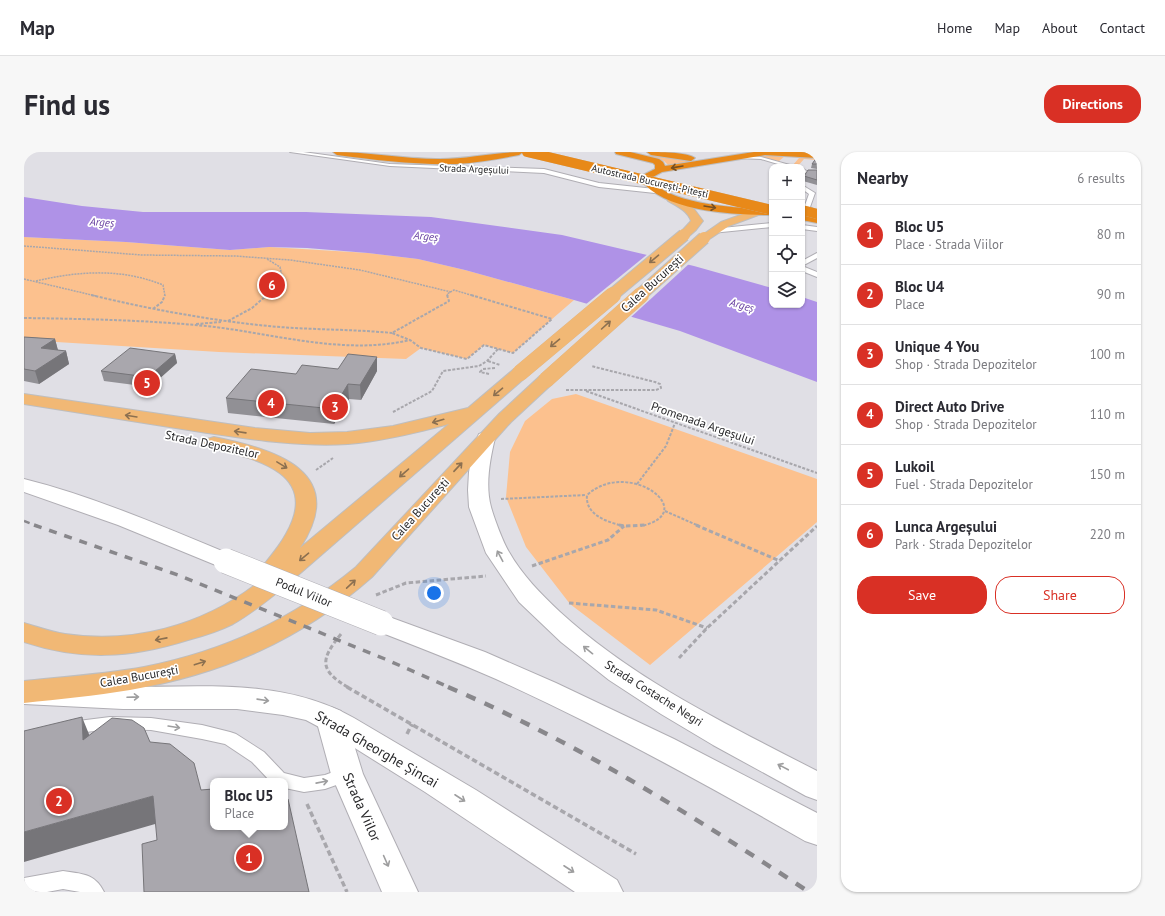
<!DOCTYPE html>
<meta charset="utf-8">
<style>
body{margin:0;font-family:"PT Sans",sans-serif;background:#f7f7f7;color:#2b2b33}
.controls{position:absolute;right:12px;top:12px;display:grid;overflow:hidden;border-radius:8px;box-shadow:0 1px 3px #0004}
.controls button{width:36px;height:36px;display:grid;place-items:center;padding:0;border:0;border-bottom:1px solid #e1e1e2;background:#fff;color:#2b2b33;font:20px sans-serif}
.you{position:absolute;left:410px;top:441px;width:14px;height:14px;margin:-10px;border:3px solid #fff;border-radius:50%;background:#1a73e8;box-shadow:0 0 0 6px #1a73e833}
.badge{display:grid;place-items:center;width:26px;height:26px;border-radius:50%;background:#d93025;color:#fff;font-size:13px;font-weight:700}
.pin{position:absolute;translate:-50% -50%;border:2px solid #fff;box-shadow:0 1px 4px #0006}
.popup{position:absolute;left:186px;top:626px;width:78px;height:52px;box-sizing:border-box;display:grid;place-content:center;border-radius:8px;background:#fff;filter:drop-shadow(0 1px 3px #0005);font-size:13px;white-space:nowrap;color:#7c7c81}
.popup b{font-size:15px;color:#2b2b33}
.popup::after{content:'';position:absolute;left:50%;top:100%;margin-left:-8px;border:8px solid transparent;border-top-color:#fff}
.list{margin:0;padding:0;list-style:none}
h2{display:flex;justify-content:space-between;align-items:center;height:52px;margin:0;padding:0 16px;font-size:17px}
h2 small{font-size:13px;font-weight:400;color:#7c7c81}
.list li{display:grid;grid-template-columns:26px 1fr auto;gap:12px;align-items:center;box-sizing:border-box;height:60px;padding:0 16px;border-top:1px solid #e1e1e2}
.list b{display:block;font-size:15px;white-space:nowrap}
.list p{margin:0;font-size:13px;white-space:nowrap;color:#7c7c81}
.list em{font-size:13px;font-style:normal;color:#7c7c81}
.actions{display:flex;gap:8px;padding:12px 16px}
.actions a{flex:1;padding:9px 0;border:1px solid #d93025;border-radius:16px;text-align:center;font-size:14px;color:#d93025}
.actions .main{background:#d93025;color:#fff}
.icon{flex:none;width:22px;height:22px;fill:none;stroke:currentColor;stroke-width:2;stroke-linecap:round;stroke-linejoin:round}
.map{position:relative;flex:none;width:793px;height:740px;overflow:hidden;border-radius:16px}
header{display:flex;align-items:center;gap:24px;box-sizing:border-box;height:56px;padding:0 20px;background:#fff;border-bottom:1px solid #e1e1e2}
header strong{font-size:19px}
nav{display:flex;gap:22px;margin-inline-start:auto;font-size:14px}
.intro{display:flex;align-items:center;justify-content:space-between;box-sizing:border-box;height:96px;padding:0 24px}
h1{margin:0;font-size:28px}
.button{padding:10px 18px;border-radius:16px;background:#d93025;color:#fff;font-size:14px;font-weight:700}
main{display:flex;gap:24px;padding:0 24px}
aside{flex:1;background:#fff;border-radius:16px;box-shadow:0 1px 3px #0004}
.map>svg:first-child{display:block}
</style>
<header>
<strong>Map</strong>
<nav><a>Home</a><a>Map</a><a>About</a><a>Contact</a></nav>
</header>
<div class="intro"><h1>Find us</h1><a class="button">Directions</a></div>
<main>
<div class="map">
<svg width="793" height="740" viewBox="0 0 793 740">
<rect width="100%" height="100%" fill="#e0dfe5"/>
<path fill="#fcc18e" d="M627,3l45,6 -28,4 -4,-4 -17,-5z
M746,3l47,1v4l-13,-1 -6,7 -5,-1 6,-7 -14,-2 -6,5 -25,-4z
M0,85l102,5 104,8 39,-3 99,6 50,6 47,11 109,30 -61,53 -29,-8 -17,14 -46,-11 -15,11 -187,-7 -195,-12z
M552,242l241,85v43l-167,143 -80,-61 -44,-57 -20,-50 4,-45 15,-31 27,-22z"/>
<path fill="#af92e7" d="M0,45l58,9 61,6h163l125,5 131,18 132,31 78,22v17h30v-8l15,5v80l-137,-51 -106,-31 -109,-30 -47,-11 -50,-6 -61,-5 -38,-1 -39,3 -104,-8 -102,-5z"/>
<path fill="#e0dfe5" d="M625,101l41,10 -60,55 -45,-13z"/>
<g fill="none" stroke-linecap="round" stroke-linejoin="round">
<defs>
<path id="lane" d="M266,0h13l87,12 154,5 55,14 56,6 3,2 -3,2 -56,-6 -55,-14 -154,-7z
M715,4l22,1 36,10h-9l-27,-8 -24,-1z
M778,16l6,4 -3,7 -3,2z
M778,33l13,8 -5,14 5,3v2h-4l-7,-4 5,-14 -7,-5z
M748,71v4l-60,6 -3,-2 3,-2z
M778,73l15,2v4l-15,-2z
M793,101v5l-15,8 15,6v5l-15,-6v-10z
M86,565l41,1 51,7 28,7 6,2 28,18 20,21 20,5 21,-3 22,-8 6,2 2,5 -2,5 -28,10 -21,3 -19,-4v-7h-15l-18,-19 -27,-18 -23,-5 -51,-9 -41,-1 -40,5 -6,-1 -2,-5 2,-5 6,-1z
M39,719c18,3 32,2 41,21h-24l-17,-3 -16,3h-23v-14z"/>
<path id="street" d="M307,555l10,4 5,8 17,55 55,118h-36l-51,-118 -15,-55 5,-8z"/>
<path id="secondary" d="M462,280l7,2 2,4c-5,21 -10,47 -4,69 3,11 12,35 18,45 13,23 32,42 51,60 74,68 168,113 257,159v29l-11,-4 -93,-51 -52,-31 -52,-34 -48,-38 -42,-40 -33,-49 -17,-46 -1,-17 1,-18 5,-26 5,-12z
M0,327c72,18 142,49 210,77l4,5 -4,5 -8,2 -8,-2 -100,-41 -94,-33z
M357,462l104,38 71,31 118,56 143,74v32l-12,-4c-101,-58 -203,-114 -309,-162 -41,-18 -83,-34 -124,-50l-4,-6 4,-6z
M0,530c33,2 67,5 101,5 77,0 159,-9 229,31l122,72 141,90 6,12h-48l-150,-100 -91,-57 -28,-15 -23,-5 -46,-6h-114l-99,-5z"/>
<path id="primary" d="M648,44l22,13 9,12 -7,9 -8,7h-8l-2,-2 13,-14c-3,-10 -14,-15 -23,-20l-1,-2z
M733,57l4,1 1,2 -1,2 -32,12 -21,14h-8l-2,-2 23,-16z
M496,216l6,1 2,4 -2,4 -237,206c-17,14 -35,29 -56,41 -14,7 -30,12 -45,16 -57,18 -107,21 -164,2v-19c14,4 27,9 41,11 67,10 136,-8 190,-49l-3,-4c10,-16 25,-30 34,-47 36,-63 -34,-76 -79,-87l-3,-4 3,-4 7,-2c61,12 136,35 86,111l149,-124c-33,9 -67,17 -101,20 -50,3 -99,-5 -147,-12 -59,-9 -118,-19 -177,-28v-10l231,34 55,5 37,-1 46,-6 75,-18 46,-39z
M522,223l6,1 2,4 -2,4 -41,38 -139,155c-71,63 -149,97 -242,113 -35,6 -71,9 -106,13v-22c40,-4 81,-7 120,-14 81,-16 149,-48 212,-100l143,-153 41,-38z"/>
<path id="highway" d="M309,0c36,0 71,7 107,7 28,0 55,-7 83,-7l-4,3c-21,4 -42,8 -63,9 -40,1 -80,-4 -119,-9z
M591,0h15l29,7 4,3 2,4 89,-14h63v6l-52,-3 -103,17 -11,6c13,27 94,31 121,31v6c-36,0 -108,-3 -131,-35l2,-5 12,-6v-4l-2,-2 -37,-9z
M623,0c11,0 40,0 48,6l-4,3 -40,-6z
M778,62l15,3v6l-15,-3z"/>
</defs>
<use href="#lane" stroke="#b0aeb4" stroke-width="2"/>
<use href="#street" stroke="#b0aeb4" stroke-width="2"/>
<use href="#secondary" stroke="#b0aeb4" stroke-width="2"/>
<use href="#primary" stroke="#bebebf" stroke-width="2"/>
<use href="#highway" stroke="#bebebf" stroke-width="2"/>
<path stroke="#a8a7ac" stroke-width="1.5" stroke-dasharray="2 1" stroke-linecap="butt" d="M0,94l118,9 93,1 55,4 70,10 91,22
M0,127l72,17
M12,129c43,-10 85,-13 127,4l2,11
M242,144l16,-20 -2,-9 -13,-8
M424,144l-1,-2 7,-4 20,6"/>
<path stroke="#a8a7ac" stroke-width="2" stroke-dasharray="3 1.5" stroke-linecap="butt" d="M67,143c58,14 117,25 177,31 41,4 83,3 124,7
M423,143l2,6 -57,32 18,7 11,8 46,11 17,-14 29,8 39,-34 -81,-24
M129,157l9,-7 3,-7
M0,166c64,1 127,2 191,9 64,8 131,28 195,13
M204,169l24,-13 15,-13
M172,172l25,-2
M464,209l12,4
M465,222l-9,-2 3,-3 12,-1
M542,238h90l5,-2 -1,-4 -5,-2 -64,-16
M562,239l231,82
M369,260l39,-21 11,-20 36,-5 8,-5 11,-12
M292,318l17,-12
M613,332l29,-38 9,-23
M477,347l85,-4
M641,359l34,15
M600,374c-17,-4 -39,-11 -37,-31 42,-38 115,18 54,31"/>
<path stroke="#a8a7ac" stroke-width="3" stroke-dasharray="4.5 2.5" stroke-linecap="butt" d="M595,373l7,1 20,-1
M672,373l84,36
M508,414l76,-26 16,-14
M352,443l30,-12 80,-7
M545,451l87,7 51,18
M317,482c-21,26 -22,36 8,54
M655,506l28,-30 110,-102"/>
<path stroke="#a8a7ac" stroke-width="3.5" stroke-dasharray="5.5 3" stroke-linecap="butt" d="M323,535l289,167
M383,582l5,-10
M283,652l40,88"/>
<use href="#lane" fill="#fff" fill-rule="evenodd"/>
<use href="#street" fill="#fff" fill-rule="evenodd"/>
<use href="#secondary" fill="#fff" fill-rule="evenodd"/>
<use href="#primary" fill="#f1b875" fill-rule="evenodd"/>
<use href="#highway" fill="#e88919" fill-rule="evenodd"/>
<path stroke="#88878b" stroke-width="2.5" stroke-dasharray="6 6" stroke-linecap="butt" d="M0,369l13,5"/>
<path stroke="#88878b" stroke-width="3.5" stroke-dasharray="8 8" stroke-linecap="butt" d="M10,373l144,50 207,84 66,29"/>
<path stroke="#88878b" stroke-width="4.5" stroke-dasharray="10 10" stroke-linecap="butt" d="M424,535c128,55 245,129 361,205"/>
<defs>
<path id="secondary-bridge" d="M202,409l155,62"/>
<path id="primary-bridge-far1" d="M587,144l73,-61
M615,144l65,-58"/>
<path id="primary-bridge" d="M496,221l93,-78
M522,228l95,-85"/>
<path id="highway-bridge" d="M503,0l245,58
M778,58l15,4"/>
</defs>
<use href="#secondary-bridge" stroke="#b0aeb4" stroke-width="26" stroke-linecap="butt"/>
<use href="#primary-bridge-far1" stroke="#bebebf" stroke-width="14" stroke-linecap="butt"/>
<use href="#primary-bridge" stroke="#bebebf" stroke-width="16" stroke-linecap="butt"/>
<use href="#highway-bridge" stroke="#bebebf" stroke-width="10" stroke-linecap="butt"/>
<use href="#secondary-bridge" stroke="#fff" stroke-width="25"/>
<use href="#primary-bridge-far1" stroke="#f1b875" stroke-width="12"/>
<use href="#primary-bridge" stroke="#f1b875" stroke-width="16"/>
<use href="#highway-bridge" stroke="#e88919" stroke-width="10"/>
</g>
<path fill="#919095" d="M793,5v12l-6,-1 1,-4z
M793,18v15l-14,-4 1,-5z
M0,185l31,2 3,11 8,1 3,13 -30,20 -15,-3z
M151,202l2,9 -27,24 -46,-6 -3,-10z
M353,205v14l-16,29 -12,-1 -15,25 -106,-11 -2,-15 70,-24 42,-5z"/>
<path fill="#767579" d="M31,187l3,12 -17,-3z
M42,199l3,13 -30,20 -4,-13z
M151,202l2,9 -27,24 -2,-10z
M353,205v14l-16,29 -1,-15z
M324,232l1,15 -15,25 -1,-15z
M58,565l11,27 -10,-4z
M129,644l9,26 -138,40v-30z"/>
<path fill="#a9a7ad" stroke="#767579" d="M793,5v7h-5z
M784,18h9v10l-13,-4z
M0,185l31,2 -14,9 25,3 -31,20 -11,-2z
M106,196l45,6 -27,23 -47,-6z
M324,202l29,3 -17,28 -12,-1 -15,25 -107,-11 25,-29 45,5 6,-9 36,4z
M58,565l1,23 29,-22 20,2 12,8 6,14 20,2 24,19 7,27 12,-1v38h72v-28h3l21,93h-165l-2,-48 15,-4 -4,-44 -129,36v-101z"/>
<defs><path id="oneway-shaft" d="M-6 0H5M1.5-3L5.5 0L1.5 3" fill="none" stroke-width="1.6" stroke-linecap="round" stroke-linejoin="round"/></defs>
<g stroke="#754f23">
<use href="#oneway-shaft" transform="translate(653 15) rotate(170)"/>
<use href="#oneway-shaft" transform="translate(686 55) rotate(9)"/>
</g>
<g stroke="#8c7050">
<use href="#oneway-shaft" transform="translate(630 107) rotate(140)"/>
<use href="#oneway-shaft" transform="translate(582 173) rotate(-42)"/>
<use href="#oneway-shaft" transform="translate(531 191) rotate(140)"/>
<use href="#oneway-shaft" transform="translate(474 240) rotate(140)"/>
<use href="#oneway-shaft" transform="translate(107 264) rotate(-171)"/>
<use href="#oneway-shaft" transform="translate(414 269) rotate(164)"/>
<use href="#oneway-shaft" transform="translate(216 280) rotate(-172)"/>
<use href="#oneway-shaft" transform="translate(258 313) rotate(31)"/>
<use href="#oneway-shaft" transform="translate(434 315) rotate(-47)"/>
<use href="#oneway-shaft" transform="translate(380 321) rotate(139)"/>
<use href="#oneway-shaft" transform="translate(280 405) rotate(140)"/>
<use href="#oneway-shaft" transform="translate(327 432) rotate(-43)"/>
<use href="#oneway-shaft" transform="translate(137 487) rotate(169)"/>
<use href="#oneway-shaft" transform="translate(176 511) rotate(-18)"/>
</g>
<g stroke="#9e9e9f">
<use href="#oneway-shaft" transform="translate(476 404) rotate(-118)"/>
<use href="#oneway-shaft" transform="translate(564 498) rotate(-141)"/>
<use href="#oneway-shaft" transform="translate(109 545) rotate(-2)"/>
<use href="#oneway-shaft" transform="translate(239 548) rotate(8)"/>
<use href="#oneway-shaft" transform="translate(150 575) rotate(9)"/>
<use href="#oneway-shaft" transform="translate(759 615) rotate(-152)"/>
<use href="#oneway-shaft" transform="translate(298 630) rotate(-11)"/>
<use href="#oneway-shaft" transform="translate(436 646) rotate(33)"/>
<use href="#oneway-shaft" transform="translate(362 709) rotate(66)"/>
<use href="#oneway-shaft" transform="translate(545 717) rotate(33)"/>
</g>
<g text-anchor="middle" dominant-baseline="central" stroke-width="3.5" stroke-linejoin="round" paint-order="stroke">
<g font-size="10" fill="#28282a" stroke="#fff">
<text transform="translate(450 17) rotate(2)">Strada Argeșului</text>
<text transform="translate(626 29) rotate(13)">Autostrada București-Pitești</text>
</g>
<g font-size="11" font-style="italic" fill="#643c9e" stroke="#fff">
<text transform="translate(78 70) rotate(4)">Argeș</text>
<text transform="translate(402 84) rotate(6)">Argeș</text>
<text transform="translate(718 153) rotate(16)">Argeș</text>
</g>
<g font-size="12" fill="#28282a" stroke="#fff">
<text transform="translate(628 131) rotate(-42)">Calea București</text>
<text transform="translate(679 271) rotate(19)">Promenada Argeșului</text>
<text transform="translate(188 292) rotate(12)">Strada Depozitelor</text>
<text transform="translate(396 357) rotate(-48)">Calea București</text>
<text transform="translate(280 440) rotate(22)">Podul Viilor</text>
<text transform="translate(115 524) rotate(-10)">Calea București</text>
<text transform="translate(630 541) rotate(32)">Strada Costache Negri</text>
</g>
<g font-size="14" fill="#28282a" stroke="#fff">
<text transform="translate(353 597) rotate(30)">Strada Gheorghe Șincai</text>
<text transform="translate(338 655) rotate(66)">Strada Viilor</text>
</g>
</g>
</svg>
<div class="controls">
<button>+</button>
<button>−</button>
<button><svg class="icon" aria-label="locate" viewBox="0 0 24 24"><circle cx="12" cy="12" r="6"/><path d="M12 2v4M12 18v4M2 12h4M18 12h4"/></svg></button>
<button><svg class="icon" aria-label="layers" viewBox="0 0 24 24"><path d="M12 4l9 5-9 5-9-5zM3 14l9 5 9-5"/></svg></button>
</div>
<div class="you"></div>
<div class="pin badge" style="left:225px;top:706px">1</div>
<div class="popup"><b>Bloc U5</b>Place</div>
<div class="pin badge" style="left:35px;top:649px">2</div>
<div class="pin badge" style="left:311px;top:255px">3</div>
<div class="pin badge" style="left:247px;top:251px">4</div>
<div class="pin badge" style="left:123px;top:231px">5</div>
<div class="pin badge" style="left:248px;top:133px">6</div>
</div>
<aside>
<h2>Nearby<small>6 results</small></h2>
<ul class="list">
<li><span class="badge">1</span><div><b>Bloc U5</b><p>Place · Strada Viilor</p></div><em>80 m</em></li>
<li><span class="badge">2</span><div><b>Bloc U4</b><p>Place</p></div><em>90 m</em></li>
<li><span class="badge">3</span><div><b>Unique 4 You</b><p>Shop · Strada Depozitelor</p></div><em>100 m</em></li>
<li><span class="badge">4</span><div><b>Direct Auto Drive</b><p>Shop · Strada Depozitelor</p></div><em>110 m</em></li>
<li><span class="badge">5</span><div><b>Lukoil</b><p>Fuel · Strada Depozitelor</p></div><em>150 m</em></li>
<li><span class="badge">6</span><div><b>Lunca Argeșului</b><p>Park · Strada Depozitelor</p></div><em>220 m</em></li>
</ul>
<div class="actions"><a class="main">Save</a><a>Share</a></div>
</aside>
</main>
